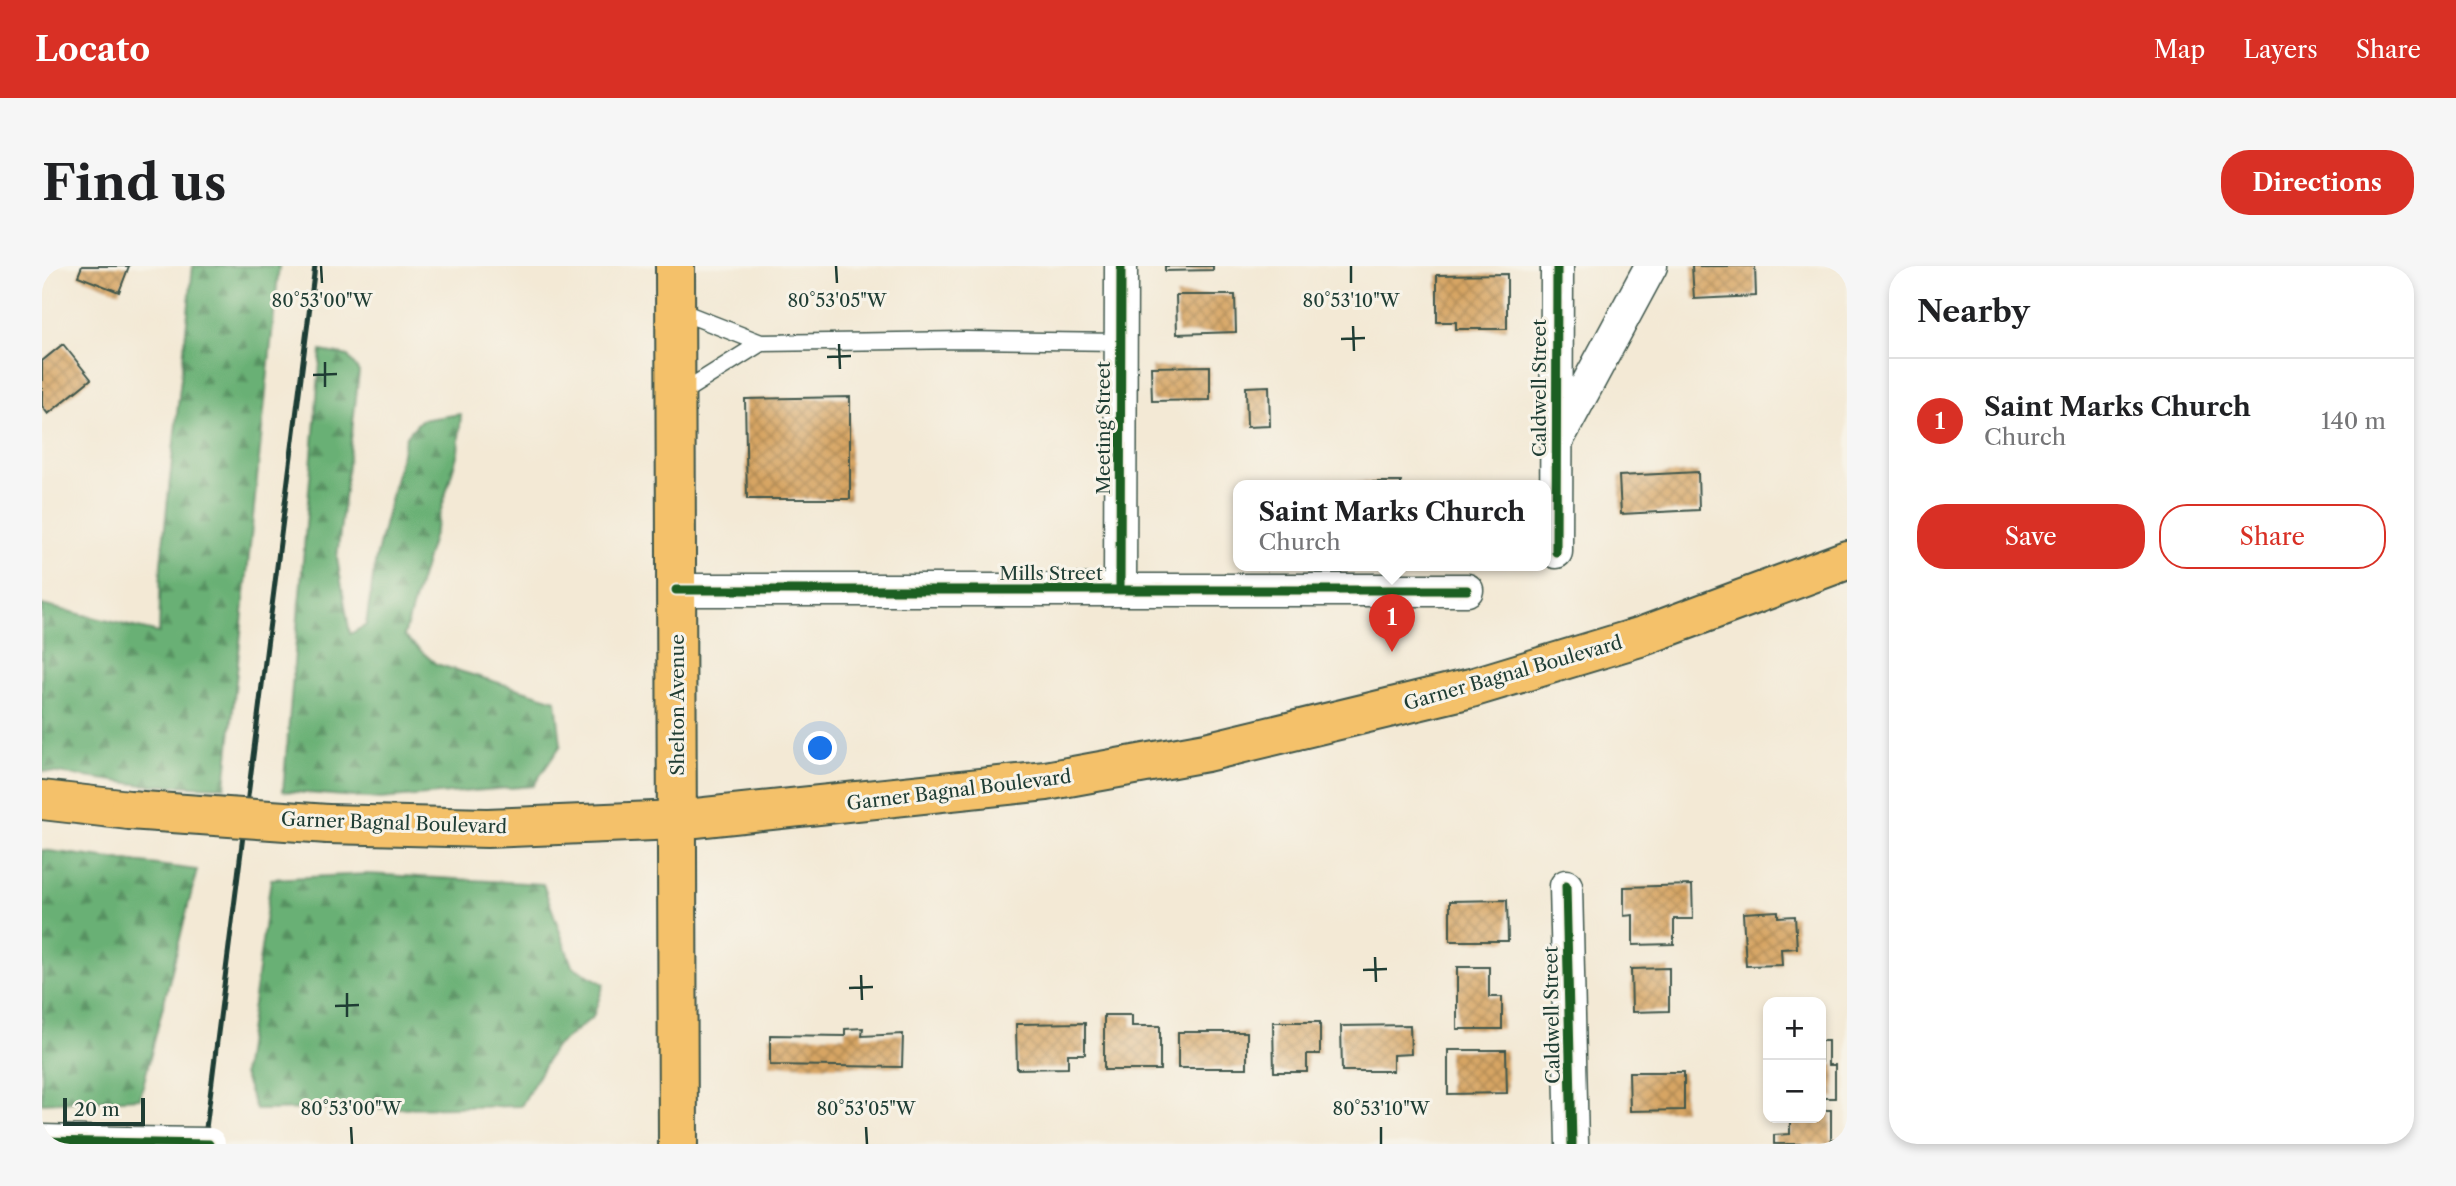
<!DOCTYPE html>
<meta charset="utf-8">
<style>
body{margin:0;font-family:"Libre Caslon Text",serif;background:#f6f6f6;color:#202124}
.controls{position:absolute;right:21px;bottom:21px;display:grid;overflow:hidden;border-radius:14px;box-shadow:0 4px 10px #0003}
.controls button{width:63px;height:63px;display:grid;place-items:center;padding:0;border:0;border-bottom:2px solid #e0e0e0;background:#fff;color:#202124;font:35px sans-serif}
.scale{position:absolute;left:21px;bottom:18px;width:82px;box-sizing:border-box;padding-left:7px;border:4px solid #1f3d34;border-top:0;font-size:19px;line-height:24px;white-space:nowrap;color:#1f3d34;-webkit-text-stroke:5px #f7f3e8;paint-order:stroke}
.you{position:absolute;left:779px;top:483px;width:24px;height:24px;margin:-18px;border:5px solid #fff;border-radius:50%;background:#1a73e8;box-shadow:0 0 0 10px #1a73e833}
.badge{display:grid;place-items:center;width:46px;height:46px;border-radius:50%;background:#d93025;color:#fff;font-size:23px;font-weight:700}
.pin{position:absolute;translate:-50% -58px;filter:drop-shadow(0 2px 4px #0008)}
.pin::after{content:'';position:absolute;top:37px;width:24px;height:21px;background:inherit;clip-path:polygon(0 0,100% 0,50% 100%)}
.popup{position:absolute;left:1191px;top:214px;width:318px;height:91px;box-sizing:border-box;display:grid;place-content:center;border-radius:14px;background:#fff;filter:drop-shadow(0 2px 5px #0005);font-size:23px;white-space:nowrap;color:#757577}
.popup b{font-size:26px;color:#202124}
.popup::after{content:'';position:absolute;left:50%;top:100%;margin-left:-14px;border:14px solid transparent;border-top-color:#fff}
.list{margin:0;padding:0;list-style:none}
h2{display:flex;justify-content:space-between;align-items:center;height:91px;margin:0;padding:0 28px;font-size:30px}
h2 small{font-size:23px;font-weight:400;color:#757577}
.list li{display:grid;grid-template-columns:46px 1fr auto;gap:21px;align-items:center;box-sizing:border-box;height:126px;padding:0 28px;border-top:2px solid #e0e0e0}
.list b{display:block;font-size:26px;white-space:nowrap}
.list p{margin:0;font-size:23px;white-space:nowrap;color:#757577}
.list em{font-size:23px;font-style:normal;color:#757577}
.actions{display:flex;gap:14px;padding:21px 28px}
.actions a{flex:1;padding:16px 0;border:2px solid #d93025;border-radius:28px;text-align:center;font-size:24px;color:#d93025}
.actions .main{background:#d93025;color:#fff}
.map{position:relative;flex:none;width:1805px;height:878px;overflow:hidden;border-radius:28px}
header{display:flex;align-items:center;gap:42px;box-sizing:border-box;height:98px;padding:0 35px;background:#d93025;color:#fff}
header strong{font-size:33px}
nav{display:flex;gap:38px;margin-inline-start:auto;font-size:24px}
.intro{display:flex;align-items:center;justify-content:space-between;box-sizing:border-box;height:168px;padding:0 42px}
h1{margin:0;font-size:49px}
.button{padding:18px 32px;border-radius:28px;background:#d93025;color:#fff;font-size:24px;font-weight:700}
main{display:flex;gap:42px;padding:0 42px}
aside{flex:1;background:#fff;border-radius:28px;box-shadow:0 4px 10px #0003}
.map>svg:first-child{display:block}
</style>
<header>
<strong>Locato</strong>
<nav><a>Map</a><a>Layers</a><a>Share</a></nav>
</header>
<div class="intro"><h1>Find us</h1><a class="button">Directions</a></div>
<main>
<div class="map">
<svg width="1805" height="878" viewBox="0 0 1805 878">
<defs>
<pattern id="forest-firs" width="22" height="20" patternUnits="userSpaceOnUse" patternTransform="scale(1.75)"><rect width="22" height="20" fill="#69b075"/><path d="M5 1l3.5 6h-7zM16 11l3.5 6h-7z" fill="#569061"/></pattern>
<pattern id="building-cross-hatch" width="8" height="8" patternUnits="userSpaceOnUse" patternTransform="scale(1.75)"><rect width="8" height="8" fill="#d7a563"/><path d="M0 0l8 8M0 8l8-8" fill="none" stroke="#ae8852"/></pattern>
</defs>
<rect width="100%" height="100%" fill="#f7f3e8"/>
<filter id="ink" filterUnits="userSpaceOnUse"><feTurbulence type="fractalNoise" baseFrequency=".0143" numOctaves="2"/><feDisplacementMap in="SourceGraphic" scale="14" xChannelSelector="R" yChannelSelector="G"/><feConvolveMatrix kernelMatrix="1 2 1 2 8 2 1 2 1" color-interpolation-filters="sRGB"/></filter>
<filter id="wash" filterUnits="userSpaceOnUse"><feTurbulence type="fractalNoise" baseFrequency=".00686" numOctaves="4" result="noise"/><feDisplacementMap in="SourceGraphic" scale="28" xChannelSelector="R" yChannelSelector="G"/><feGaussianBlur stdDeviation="1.57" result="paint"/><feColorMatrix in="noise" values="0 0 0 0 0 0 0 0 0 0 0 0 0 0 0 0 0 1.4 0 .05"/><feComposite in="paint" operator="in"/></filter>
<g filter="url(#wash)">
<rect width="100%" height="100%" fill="#f3e9d5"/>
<path fill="url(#forest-firs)" stroke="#447654" stroke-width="2" d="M151,0h86l-54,521 -82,-2 -101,-14v-166l117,28 2,-70z
M279,85l27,5 11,16 -22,186 13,76 16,-9 10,-67 30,-122 15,-16 40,-6 -3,38 -54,184 32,28 120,36 5,45 -28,41 -153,13 -97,-8z
M0,584l155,20 -57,228 -98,5z
M325,608l176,10 29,82 32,18 -11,33 -39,31 -33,58 -265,4 -13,-36 28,-195z"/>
<g id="blocks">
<path fill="url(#building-cross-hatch)" d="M40,0h47l-10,26 -41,-16z
M1123,0h48v4l-48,1z
M1650,0h63l1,30 -62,3z
M1465,8v55h-51v-7h-19v-47z
M1134,29h59l1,37 -59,2z
M21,78l28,35 -43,35 -6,-8v-45z
M1168,100v34l-58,1 -1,-34z
M1227,120l1,40 -23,1 -1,-40z
M808,131v102h-103l-2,-100z
M1656,206l1,38 -78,4 -2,-38z
M1314,216h45v4h-45z
M1650,619l1,34h-19v25l-41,1v-30l-9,1v-29z
M1465,634l1,41h-58v-40z
M1736,645v6l17,-1 2,32 -16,1 1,16 -36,1 -3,-53z
M1415,701h32v30h13v32h-45z
M1627,702v43l-37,1 -1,-43z
M1062,749h28v11h28v44h-56z
M1231,756h47v32h-13v18h-33z
M1043,757v31h-17v14l-51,1 -1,-45z
M1368,759l1,29 -18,1v16h-51l-1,-45z
M821,762l-1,8 41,-2 -1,33 -132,-2v-30l75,1v-7z
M1136,766h69v36h-69z
M1779,775h7v24h7v33h-14z
M1406,784h58l1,43 -59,1z
M1587,806h55v38l-54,1z
M1779,844h10v29h11v5h-68v-9l16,-1v-16h31z"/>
</g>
</g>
<g filter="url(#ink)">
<use href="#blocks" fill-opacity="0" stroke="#3f574c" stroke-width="2"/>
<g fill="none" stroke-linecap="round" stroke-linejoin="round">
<defs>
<path id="service" d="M635,44l84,33 -83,52
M719,77l205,-3 155,2"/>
<path id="minor" d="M1517,171l92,-171
M1514,286l1,-286
M634,324h791
M1078,324l1,-324
M1524,620l6,258
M0,875l84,2"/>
<path id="primary" d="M633,0l3,878"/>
<path id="trunk" d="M0,534l87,10
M286,558l159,4 190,-8 369,-39 160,-29 265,-64 172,-52 204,-76"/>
</defs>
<use href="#service" stroke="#3f574c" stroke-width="19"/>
<use href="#minor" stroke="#3f574c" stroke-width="35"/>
<use href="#primary" stroke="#3f574c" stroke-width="42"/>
<use href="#trunk" stroke="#3f574c" stroke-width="42"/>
<use href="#service" stroke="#fff" stroke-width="16"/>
<use href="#minor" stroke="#fff" stroke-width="32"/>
<use href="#primary" stroke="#f4c16a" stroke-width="38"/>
<use href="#trunk" stroke="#f4c16a" stroke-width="38"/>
<path stroke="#1f3d34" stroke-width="5" d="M162,878l111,-878"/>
<defs>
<path id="minor-bridge" d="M84,877l83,1"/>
<path id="trunk-bridge" d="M87,544l199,14"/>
</defs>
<use href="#minor-bridge" stroke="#3f574c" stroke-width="35" stroke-linecap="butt"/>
<use href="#trunk-bridge" stroke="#3f574c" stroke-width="42" stroke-linecap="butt"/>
<use href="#minor-bridge" stroke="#fff" stroke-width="32"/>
<use href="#trunk-bridge" stroke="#f4c16a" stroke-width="38"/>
<defs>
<path id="cycleway" d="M1514,286l1,-286
M634,324h791
M1078,324l1,-324
M1524,620l6,258
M0,875l167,3"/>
</defs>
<use href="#cycleway" stroke="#f7f3e8" stroke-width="13"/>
<use href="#cycleway" stroke="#1b5e20" stroke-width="9"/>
</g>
</g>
<path fill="none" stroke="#1f3d34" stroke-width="2.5" d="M279,0l1,17M794,0l1,17M1309,0v17M1311,60l1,25M1299,73l24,-1M797,78l1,25M785,91l24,-1M283,96v25M271,109l24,-1M1333,691l1,25M1321,704l24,-1M819,709l1,25M807,722l24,-1M305,727v24M293,740l24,-1M309,861l1,17M824,861l1,17M1339,861v17"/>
<g text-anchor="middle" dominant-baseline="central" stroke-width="6" stroke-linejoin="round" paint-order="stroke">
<g font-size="19" fill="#1f3d34" stroke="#f7f3e8">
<text transform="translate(1497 122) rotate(-90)">Caldwell Street</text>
<text transform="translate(1061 162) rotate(-90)">Meeting Street</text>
<text x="1009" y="307">Mills Street</text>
<text transform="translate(1471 407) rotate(-16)">Garner Bagnal Boulevard</text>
<text transform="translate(635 439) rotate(-90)">Shelton Avenue</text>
<text transform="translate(917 524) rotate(-7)">Garner Bagnal Boulevard</text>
<text transform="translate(352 557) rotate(2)">Garner Bagnal Boulevard</text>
<text transform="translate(1510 749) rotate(-91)">Caldwell Street</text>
</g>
</g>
<g font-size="18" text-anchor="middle" fill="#1f3d34" stroke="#f7f3e8" stroke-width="6" stroke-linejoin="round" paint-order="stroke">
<text x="280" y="41">80°53'00"W</text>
<text x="795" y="41">80°53'05"W</text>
<text x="1309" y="41">80°53'10"W</text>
<text x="309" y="849">80°53'00"W</text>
<text x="824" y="849">80°53'05"W</text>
<text x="1339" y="849">80°53'10"W</text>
</g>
</svg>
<div class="controls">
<button>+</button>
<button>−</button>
</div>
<div class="scale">20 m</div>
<div class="you"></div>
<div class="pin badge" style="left:1350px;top:386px">1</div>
<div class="popup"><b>Saint Marks Church</b>Church</div>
</div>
<aside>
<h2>Nearby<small></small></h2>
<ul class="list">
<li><span class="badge">1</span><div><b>Saint Marks Church</b><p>Church</p></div><em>140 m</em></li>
</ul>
<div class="actions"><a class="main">Save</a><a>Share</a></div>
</aside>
</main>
